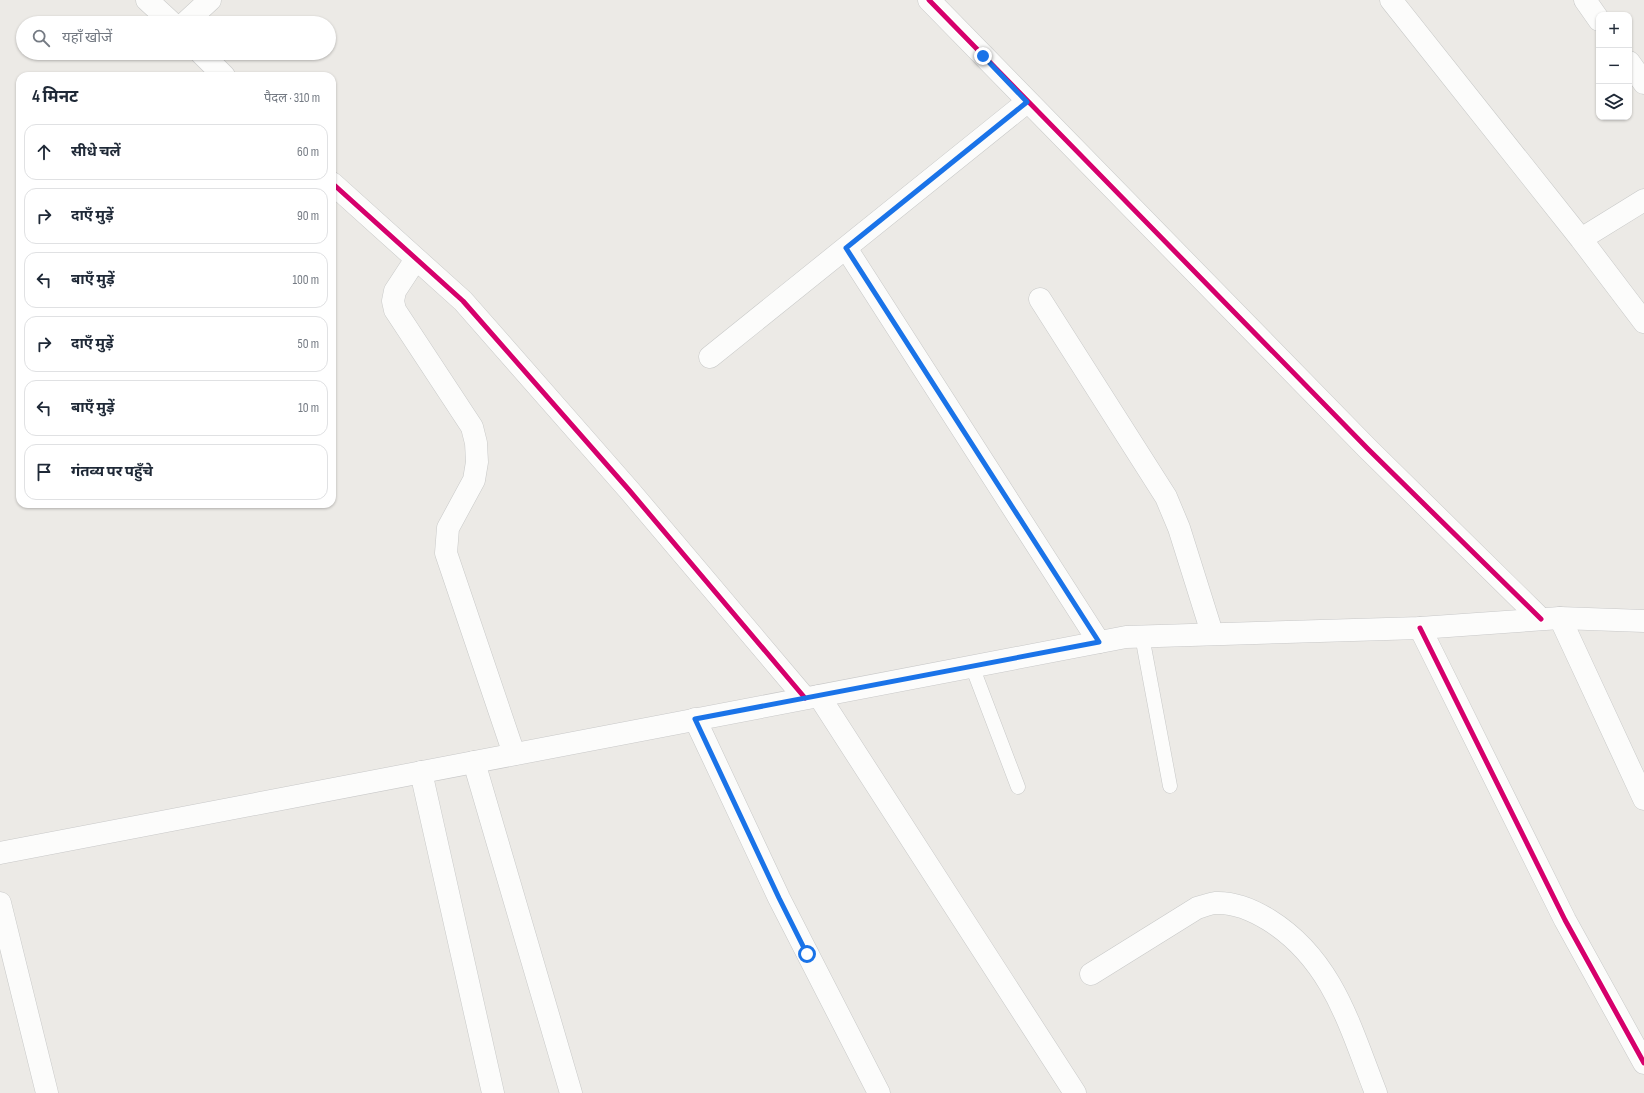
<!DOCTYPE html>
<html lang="hi">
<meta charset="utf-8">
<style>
body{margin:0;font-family:"Sofia Sans Condensed","Noto Sans Devanagari",sans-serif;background:#f6f6f7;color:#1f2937}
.controls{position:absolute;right:12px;top:12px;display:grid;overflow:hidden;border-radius:8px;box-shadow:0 1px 3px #0004}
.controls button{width:36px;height:36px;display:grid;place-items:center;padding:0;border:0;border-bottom:1px solid #e0e1e3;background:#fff;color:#1f2937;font:20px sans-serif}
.stop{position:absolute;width:12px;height:12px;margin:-9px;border:3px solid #1a73e8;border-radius:50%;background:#fff}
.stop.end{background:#1a73e8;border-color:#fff;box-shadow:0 1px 4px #0008}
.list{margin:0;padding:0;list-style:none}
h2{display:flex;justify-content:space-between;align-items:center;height:52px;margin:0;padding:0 16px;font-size:17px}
h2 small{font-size:13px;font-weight:400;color:#747a83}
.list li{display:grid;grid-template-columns:26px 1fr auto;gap:12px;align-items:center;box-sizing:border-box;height:56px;margin:0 8px 8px;padding:0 8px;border:1px solid #e0e1e3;border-radius:12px}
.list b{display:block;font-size:15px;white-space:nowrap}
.list em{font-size:13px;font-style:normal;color:#747a83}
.icon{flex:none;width:22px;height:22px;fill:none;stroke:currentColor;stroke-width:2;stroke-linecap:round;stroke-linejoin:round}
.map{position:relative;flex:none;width:1644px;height:1093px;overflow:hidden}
.search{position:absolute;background:#fff;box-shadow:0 1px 3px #0004;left:16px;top:16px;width:320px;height:44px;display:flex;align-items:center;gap:10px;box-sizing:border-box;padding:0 14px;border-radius:22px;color:#747a83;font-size:15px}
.panel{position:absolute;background:#fff;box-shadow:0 1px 3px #0004;left:16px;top:72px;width:320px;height:436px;border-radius:12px}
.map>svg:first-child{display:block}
</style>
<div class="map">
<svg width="1644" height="1093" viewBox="0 0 1644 1093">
<rect width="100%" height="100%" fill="#eceae6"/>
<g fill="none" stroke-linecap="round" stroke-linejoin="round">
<defs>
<path id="service" d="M1142,636l28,150
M972,666l46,121"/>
<path id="minor" d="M147,0l25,23
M929,0l439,449 173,170
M1391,0l190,239 63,83
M1585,0l14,20
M185,23l25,-23
M201,53l23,23
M1629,62l15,21
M332,183l131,118 166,189 176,208
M1581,239l63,-39
M846,248l253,394
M416,259l-21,32 -2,10 2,9 77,117 4,16 1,19 -3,18 -26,48 -2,25 68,201
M1040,299l126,198 13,31 33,105
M710,357l317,-255
M1560,618l84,181
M1420,628l145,292 79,143
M819,696l256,397
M695,719l84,179 100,195
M474,762l97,331
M421,772l72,321
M0,903l47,190
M1091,974l106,-66c6,-2 12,-4 18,-5 19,-1 38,7 54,17 64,40 81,107 107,173"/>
<path id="secondary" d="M0,853l1126,-216 294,-9 140,-10 84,3"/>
</defs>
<use href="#service" stroke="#c8c9c8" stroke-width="15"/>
<use href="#minor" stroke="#c8c9c8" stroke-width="23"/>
<use href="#secondary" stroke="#c8c8c8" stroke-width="23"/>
<use href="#service" stroke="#fcfcfb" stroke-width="14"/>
<use href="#minor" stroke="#fcfcfb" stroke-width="22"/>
<use href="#secondary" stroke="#fcfcfb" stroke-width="22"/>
<defs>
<path id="cycleway" d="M929,0l439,449 173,170
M332,183l131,118 166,189 176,208
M1420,628l145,292 79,143"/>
</defs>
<use href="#cycleway" stroke="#fff" stroke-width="8"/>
<use href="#cycleway" stroke="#d6006c" stroke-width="5"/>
</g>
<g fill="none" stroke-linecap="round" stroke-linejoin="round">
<path stroke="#1a73e8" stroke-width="5" d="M807,954l-28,-56 -84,-179 404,-77 -253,-394 181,-146 -44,-46"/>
</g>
</svg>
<div class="controls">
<button>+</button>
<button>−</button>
<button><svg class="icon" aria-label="layers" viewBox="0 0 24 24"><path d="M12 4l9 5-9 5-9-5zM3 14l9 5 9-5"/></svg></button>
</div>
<div class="stop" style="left:807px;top:954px"></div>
<div class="stop end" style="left:983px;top:56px"></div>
<div class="search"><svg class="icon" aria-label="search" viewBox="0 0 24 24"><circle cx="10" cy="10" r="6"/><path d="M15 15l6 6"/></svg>यहाँ खोजें</div>
<section class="panel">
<h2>4 मिनट<small>पैदल · 310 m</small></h2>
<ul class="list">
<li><svg class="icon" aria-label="ahead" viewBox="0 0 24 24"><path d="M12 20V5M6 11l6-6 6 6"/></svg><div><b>सीधे चलें</b></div><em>60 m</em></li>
<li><svg class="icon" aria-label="right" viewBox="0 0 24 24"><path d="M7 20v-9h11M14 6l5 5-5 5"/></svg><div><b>दाएँ मुड़ें</b></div><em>90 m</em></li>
<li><svg class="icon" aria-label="left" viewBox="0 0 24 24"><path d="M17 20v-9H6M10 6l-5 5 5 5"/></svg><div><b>बाएँ मुड़ें</b></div><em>100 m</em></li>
<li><svg class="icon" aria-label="right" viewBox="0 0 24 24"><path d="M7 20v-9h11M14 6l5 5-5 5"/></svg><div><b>दाएँ मुड़ें</b></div><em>50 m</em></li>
<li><svg class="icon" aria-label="left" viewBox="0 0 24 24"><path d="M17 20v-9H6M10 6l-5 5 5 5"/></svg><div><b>बाएँ मुड़ें</b></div><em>10 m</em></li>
<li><svg class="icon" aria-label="arrive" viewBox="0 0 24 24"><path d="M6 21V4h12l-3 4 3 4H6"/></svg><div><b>गंतव्य पर पहुँचे</b></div></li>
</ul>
</section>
</div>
